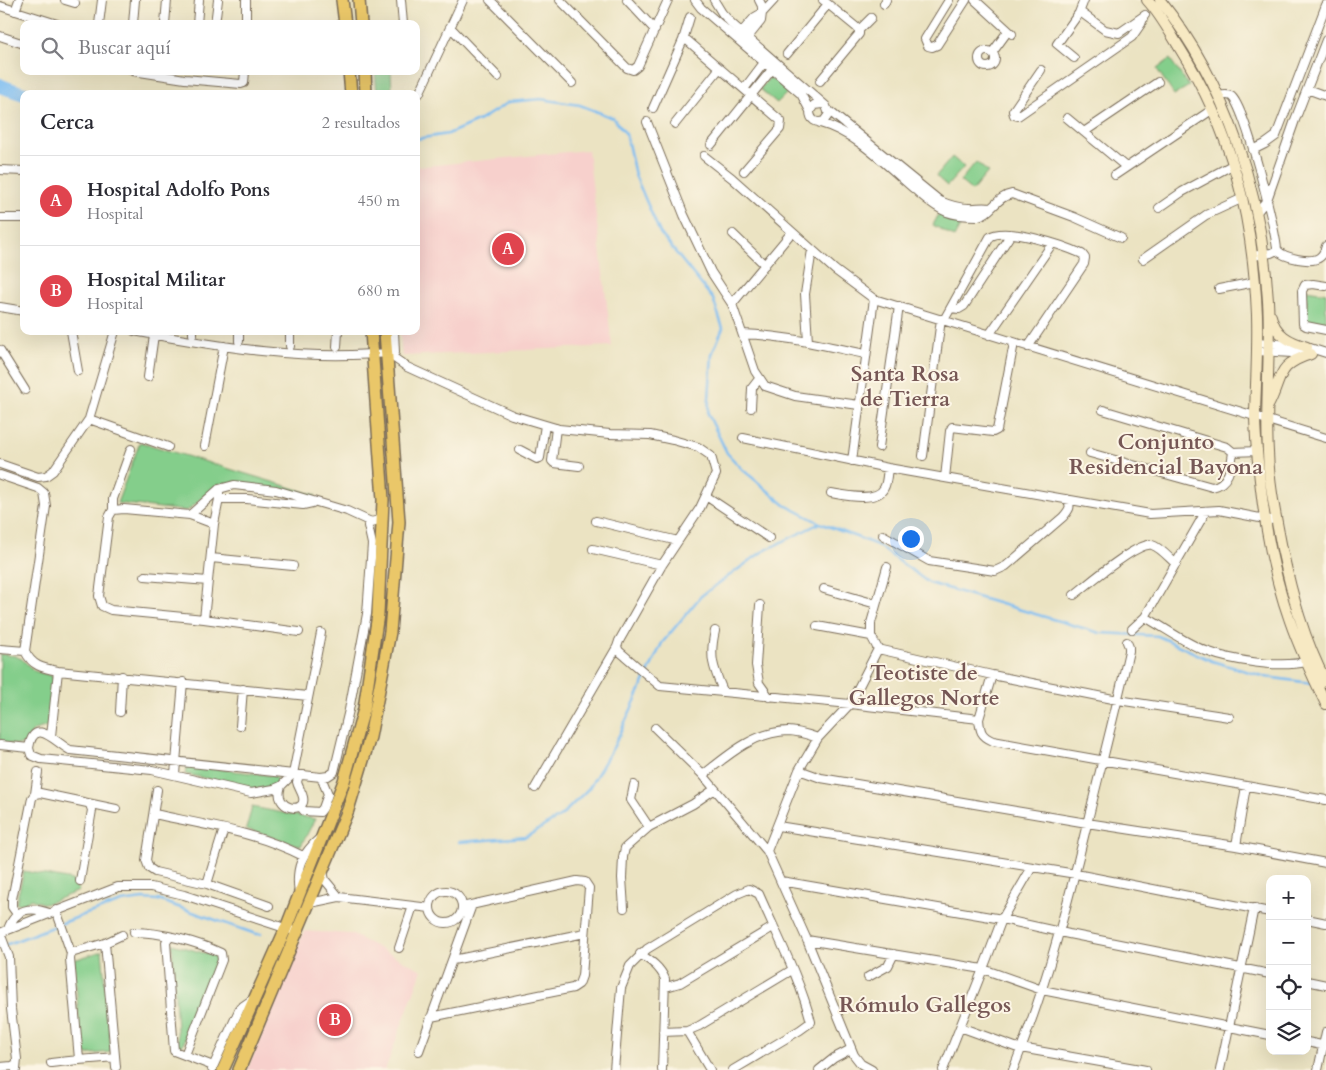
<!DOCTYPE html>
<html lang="es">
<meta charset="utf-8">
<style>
body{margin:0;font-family:Cardo,serif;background:#f7f7f7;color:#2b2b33}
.controls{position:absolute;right:15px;bottom:15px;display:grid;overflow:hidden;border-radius:10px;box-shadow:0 5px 20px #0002}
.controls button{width:45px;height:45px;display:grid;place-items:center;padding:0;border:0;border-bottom:1px solid #e1e1e2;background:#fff;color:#2b2b33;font:25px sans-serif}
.you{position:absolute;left:910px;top:538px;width:18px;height:18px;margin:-12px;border:4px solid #fff;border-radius:50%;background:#1a73e8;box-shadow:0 0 0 8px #1a73e833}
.badge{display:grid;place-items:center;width:32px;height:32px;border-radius:50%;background:#b5179e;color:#fff;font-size:16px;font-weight:700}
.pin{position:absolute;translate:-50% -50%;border:2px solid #fff;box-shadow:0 1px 5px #0006}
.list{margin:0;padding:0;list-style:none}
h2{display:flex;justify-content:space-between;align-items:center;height:65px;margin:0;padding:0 20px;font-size:21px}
h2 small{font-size:16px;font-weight:400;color:#7c7c81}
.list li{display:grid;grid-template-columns:32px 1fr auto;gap:15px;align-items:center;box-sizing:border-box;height:90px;padding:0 20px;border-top:1px solid #e1e1e2}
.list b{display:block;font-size:19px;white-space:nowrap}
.list p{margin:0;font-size:16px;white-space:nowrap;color:#7c7c81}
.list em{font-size:16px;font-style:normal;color:#7c7c81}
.icon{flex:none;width:28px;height:28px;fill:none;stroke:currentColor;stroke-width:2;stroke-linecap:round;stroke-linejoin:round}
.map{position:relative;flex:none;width:1326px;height:1070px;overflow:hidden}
.search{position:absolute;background:#fff;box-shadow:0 5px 20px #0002;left:20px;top:20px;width:400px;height:55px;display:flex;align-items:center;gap:12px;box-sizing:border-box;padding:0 18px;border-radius:10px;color:#7c7c81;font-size:19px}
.panel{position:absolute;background:#fff;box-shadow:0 5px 20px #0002;left:20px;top:90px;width:400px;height:245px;border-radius:10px}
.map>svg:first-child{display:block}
</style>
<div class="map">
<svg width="1326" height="1070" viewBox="0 0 1326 1070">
<rect width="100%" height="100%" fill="#fcf5e5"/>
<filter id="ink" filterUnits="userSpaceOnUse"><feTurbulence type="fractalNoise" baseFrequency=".02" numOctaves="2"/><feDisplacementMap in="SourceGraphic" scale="10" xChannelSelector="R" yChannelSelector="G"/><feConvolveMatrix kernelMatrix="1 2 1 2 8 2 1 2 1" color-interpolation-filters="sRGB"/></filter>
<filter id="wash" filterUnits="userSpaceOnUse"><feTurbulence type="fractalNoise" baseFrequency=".0096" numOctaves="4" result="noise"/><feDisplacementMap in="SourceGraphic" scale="20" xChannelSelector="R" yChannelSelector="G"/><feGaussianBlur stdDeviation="1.12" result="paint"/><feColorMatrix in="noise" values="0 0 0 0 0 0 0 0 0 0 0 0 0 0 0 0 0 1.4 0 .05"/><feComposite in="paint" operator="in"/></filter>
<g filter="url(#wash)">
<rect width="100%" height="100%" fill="#ebe3c2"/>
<path fill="#f7d0cc" d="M588,150l24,196 -210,10 -2,-25h16v-164z
M304,931l47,3 71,36 -37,100h-138z"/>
<path fill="#84ce8b" stroke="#607c54" d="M1170,59l19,27 -15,9 -17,-26z
M375,71h16l1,21 -15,1z
M770,77l19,14 -12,12 -17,-14z
M952,157l12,10 -17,19 -11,-10z
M976,162l12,10 -16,19 -12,-10z
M940,212l21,12 -7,13 -21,-12z
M1306,290l20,3v32l-19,-3z
M140,442l176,53 -3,4 -77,-17 -17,2 -32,27 -70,-8z
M0,654l15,2 7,3 12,12 18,5 2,6 -6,43 -3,2 -11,3 -10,14 -6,1 -18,-3z
M187,765l88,11 3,7 -13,6h-9l-71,-15z
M252,807l63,12 -14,27 -55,-17z
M24,871l48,9 7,11 -34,13 -15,-5 -8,5 -6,-1z
M172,944l46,13 -37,92 -3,-2z
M102,951l9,101 -29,3 -8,-95z"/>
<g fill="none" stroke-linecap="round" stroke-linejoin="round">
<path stroke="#7dbdf2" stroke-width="2.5" d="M0,79l15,7 31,8
M416,139l32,-5 32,-14 29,-18 32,-3 39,6 33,13 13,16 9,41 25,58 53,66 10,29 -11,26 -4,60 19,39 15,16 43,36 35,18 57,22 52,38 171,50 58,3 54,25 54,16 45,6
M459,842l67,-5 35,-21 28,-28 25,-42 48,-103 39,-47 61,-44 58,-29
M0,947l86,-33 36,-12 21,-3 15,1 98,34h5"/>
<path stroke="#7dbdf2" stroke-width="14" d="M0,86l24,8"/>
</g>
</g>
<g filter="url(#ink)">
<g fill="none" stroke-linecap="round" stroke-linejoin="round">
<defs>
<path id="minor" d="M65,0l10,3
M401,0l2,24
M490,0l82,83
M560,0l67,68 6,2 5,-4 30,-66
M627,0l28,30
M695,0l6,8 100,86 9,17
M714,0l8,13 10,11 94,82 3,8 -5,7c-8,3 -14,-1 -14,-10l4,-6 8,-1
M759,0l3,6v7
M949,0l-24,39 3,7 4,1 5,-2 29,-45
M975,0l37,34
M884,4l2,-4
M0,6l57,18
M15,11l4,-11
M762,13l12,-13
M1079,13l5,-13
M99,24l3,-24
M133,24l2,-24
M165,24l2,-24
M197,24l2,-24
M215,24l3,-24
M246,24v-24
M450,27l48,50
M859,30l12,-12
M739,35l16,-18 7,-4 -1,8 -16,20
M0,36l24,8
M683,40l5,1 93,80 -1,8 -36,42
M979 59a8 8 0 1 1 16 0a8 8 0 1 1-16 0Z
M992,53l16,-22
M787,54l41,-50
M1074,58l-17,-14 22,-31 4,1 22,16 14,3 26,-18
M1041,70l-28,41 1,4 4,1 114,-79 9,-13 3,-8
M133,71l52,8 56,5 3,-1 1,-12
M820,81l39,-47v-4l-3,-3 -33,-27
M744,89l22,-29
M1307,89l19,7
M419,94l44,-94
M1220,96c3,-1 7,-2 11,0 14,9 45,134 46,154
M653,108l30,-68 7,-23
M828,110l112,91c9,4 18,7 29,7 7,1 13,-2 21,0
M1067,118l59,49
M647,122l37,93 27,57 21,32 23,67 10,15 30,10 64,9
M820,123c36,10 65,41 93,65 11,9 21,19 34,24 10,4 21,4 31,4 13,-2 19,-20 34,-22l62,23 47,21
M675,124l44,-55
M1084,132l74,-50
M711,145l63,-78
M1253,150l12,-6 11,-8 50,-131
M704,156l28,22 103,92 39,29 452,139
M0,170l24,1
M1115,175l98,-66
M1159,208l23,-16 52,-28
M1256,213l11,-13 28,-80 31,-80
M0,218h24
M733,234l32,31
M1253,256l18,-3 6,-3c7,8 35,14 43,7 4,-3 5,-7 6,-11
M1143,259l63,-44 37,-17
M1326,286l-13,-2 -8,1 -3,6 1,33 3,2 20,4
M1219,289l36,-7
M732,304l60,-72
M0,307l24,4
M951,308l8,1 5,-3 47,-72
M944,320l46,-83c15,-11 75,9 92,17l3,4 -1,6 -56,83
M71,331l7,40
M134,331c86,16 174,31 261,21l-1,-21
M290,331v15
M193,334v-3
M743,334c41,1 82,12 122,20
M989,335l63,-91
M239,341v-10
M808,342l-3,-48 7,-44
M1258,342l49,5 19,6
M337,347l1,-16
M0,350l25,40
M1258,351l50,3
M387,353l20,14 105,48 47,14 51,5 40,1 23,5 25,7 13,9 5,18 -16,34 -38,57 -43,76 -2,6 -82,141
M148,377l6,-42
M751,408l1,-20 7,-9
M1103,410l124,37 6,5 25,-1
M89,419l79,28
M556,428l-4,33 2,2 25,3
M743,438l145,30 262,46 69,-4 51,10
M205,446l19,-100
M879,447l20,-141
M131,449l-18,50v11l-4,7 -10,79 3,10 9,4 93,9 95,13
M520,450l17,9 3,-1 5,-33
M1090,453l122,34c17,-3 19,-20 21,-35
M923,456l18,-137
M852,461l22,-162
M0,464l38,13 8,-1 7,-5 36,-52 26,-88
M0,475l38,13 6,5 2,13 -21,145
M945,478l5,-47 2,-4 41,5 4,-2 17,-87
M831,493c12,2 46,10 53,-5 3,-5 3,-14 4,-20
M706,496l63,42
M219,499h28l56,6 9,-2
M113,510l11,-1 66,6 24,9
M1206,511l-61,106c20,11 40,26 61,34 27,10 72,17 100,11
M190,515l29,-26 15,-4 42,5 71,21 24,11
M596,521l82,20
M883,535l46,26 66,10 11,-5 57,-49c6,-7 9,-10 4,-18
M593,549l69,16
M211,558l82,8
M145,576l63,5
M824,589l52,15
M1074,595c13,-10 64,-54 78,-50 8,2 17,13 24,19
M760,605l-4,60 3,18 10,14
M204,619l10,-95 5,-25v-10
M817,626l54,10
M1132,629l13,-12
M715,631c-6,26 -2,36 8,60
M617,647l2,4 41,35 190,18 129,15c1,12 2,17 14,22l333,59
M0,649l25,2c7,15 17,17 33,20l250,25
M878,649l114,26 126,25 111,17
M878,649l-7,-13v-13l16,-56
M120,712l2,-36
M979,719l13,-44
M240,726l3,-37
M655,728l48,47 64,76
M51,736l7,-65
M0,745l29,3 2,7 10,4 111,11 99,23 23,-4 7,-3 12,-12 28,-141
M29,748c5,-33 28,-4 41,2l251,27
M799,770l22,8 266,45 149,23 90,17
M175,774l8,-92
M703,775c25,-20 51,-43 85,-44 10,0 21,4 30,7
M634,785l-3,15 18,27
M281,786c-9,24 26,29 22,11 -1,-5 -5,-10 -6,-15l2,-7
M157,790l-11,70 3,8 6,4 52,12 62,22
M35,794l5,-1 76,16
M300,806l4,5 16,1 3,-4 5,-14 -7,-17 7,-1 6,-4 15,-62 18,-96 5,-70 -4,-18 3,-4 12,-3
M154,814c51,11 102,18 149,42
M778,826l298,48 194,38
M1236,846l10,-60
M80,881l12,-71 -2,-5
M781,881l221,38 67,15 201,40
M207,884l17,-55
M430 907a16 16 0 1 1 32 0a16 16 0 1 1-32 0Z
M299,894c-4,-26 2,-40 22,-57
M339,897l91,11
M310,903l29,-6 -14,-17 -2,-9
M624,908l-2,-30 1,-21 2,-9 24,-21 44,-23 22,-15
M56,910l15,43 -1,6 9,100
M17,914l-5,-7v-8l20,-101 3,-4 3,-22
M1307,919l19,4
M8,929c8,-21 22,-23 41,-16
M134,932c26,0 64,10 87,21l1,7 -37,95
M0,933l118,-46h33l33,8 107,35
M0,933l9,24 2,52 6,50 -1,11
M170,937l-4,5 8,109 39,15
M807,940l176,29 59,21 228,45
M105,943l11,124
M399,948l14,-42
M71,953l34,-10 17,-8
M640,954c11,7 20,13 25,25l-3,91
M453,960l132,-27
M868,977l20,-11 6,-12
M1307,981l19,4
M666,987l14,-4 93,-56
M431,1017l142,-29 6,-4 3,-8 7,-88 -4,-6 -8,-1 -115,26
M960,1027l55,20 131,23
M687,1031l23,39
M663,1032l24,-1 12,-5 93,-56
M1307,1042l19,4
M419,1051l53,-146
M51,1063c22,-3 42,-4 64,-6
M0,1067l12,-1 4,-2
M212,1069l28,-61 13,-9
M614,1070l7,-82 9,-22 17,-17 90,-55 12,-5 10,5c17,39 42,87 52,128l-11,8 -67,40
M819,1070l15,-12 17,-9
M872,1070l-11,-6 -7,-9 -47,-115 -40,-89 32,-81 19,-32 32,-34 28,-55
M943,1070l40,-101 19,-50 30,-52
M1013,1070c32,-80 54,-163 74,-246 14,-58 29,-115 42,-173v-4l-2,-5
M1220,1070l34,-162
M1318,1070l8,-38"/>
<path id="secondary" d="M1147,0c13,14 22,31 32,47 53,84 74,169 78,268 1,33 -1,66 -2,98 0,25 3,51 6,76 5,44 14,90 29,132 10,29 23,56 36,83
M1160,0c67,84 102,194 108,301 3,50 -3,101 0,151 1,33 8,65 14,97 10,46 22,91 44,133
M1271,316c4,19 19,26 36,31
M1268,406c15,-28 7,-41 43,-52"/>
<path id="primary" d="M342,0l3,24
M359,0l2,24
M349,71l2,23
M365,71l1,23
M223,1070l63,-142 58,-147 20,-72 14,-95 5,-114 -12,-169
M239,1070l109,-260 22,-73 20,-105 9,-110 -14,-191"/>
</defs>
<use href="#minor" stroke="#796b57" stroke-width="10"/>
<use href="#secondary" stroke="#796b57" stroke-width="12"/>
<use href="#primary" stroke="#796b57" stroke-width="14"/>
<use href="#minor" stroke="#fff" stroke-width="8"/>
<use href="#secondary" stroke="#f7e9c3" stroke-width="10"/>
<use href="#primary" stroke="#eac769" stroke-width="11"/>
</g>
</g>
<g text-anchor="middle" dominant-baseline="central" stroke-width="4" stroke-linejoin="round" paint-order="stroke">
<g font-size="22" font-weight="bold" fill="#765755" stroke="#fcf5e5">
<text x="905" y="374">Santa Rosa<tspan x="905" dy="25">de Tierra</tspan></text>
<text x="1166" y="442">Conjunto<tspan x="1166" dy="25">Residencial Bayona</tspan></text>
<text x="924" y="673">Teotiste de<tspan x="924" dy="25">Gallegos Norte</tspan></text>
<text x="925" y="1005">Rómulo Gallegos</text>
</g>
</g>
</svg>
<div class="controls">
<button>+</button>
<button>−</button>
<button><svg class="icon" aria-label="locate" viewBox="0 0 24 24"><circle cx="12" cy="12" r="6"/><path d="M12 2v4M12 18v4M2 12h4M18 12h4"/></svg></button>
<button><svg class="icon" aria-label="layers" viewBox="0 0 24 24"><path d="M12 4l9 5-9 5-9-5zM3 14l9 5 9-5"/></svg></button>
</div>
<div class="you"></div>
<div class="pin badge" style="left:508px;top:249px;background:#e0444e">A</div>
<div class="pin badge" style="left:335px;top:1020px;background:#e0444e">B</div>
<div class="search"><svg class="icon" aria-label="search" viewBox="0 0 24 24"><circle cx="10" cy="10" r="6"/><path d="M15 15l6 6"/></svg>Buscar aquí</div>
<section class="panel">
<h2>Cerca<small>2 resultados</small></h2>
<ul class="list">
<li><span class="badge" style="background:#e0444e">A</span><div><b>Hospital Adolfo Pons</b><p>Hospital</p></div><em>450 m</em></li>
<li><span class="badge" style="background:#e0444e">B</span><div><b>Hospital Militar</b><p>Hospital</p></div><em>680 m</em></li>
</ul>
</section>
</div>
